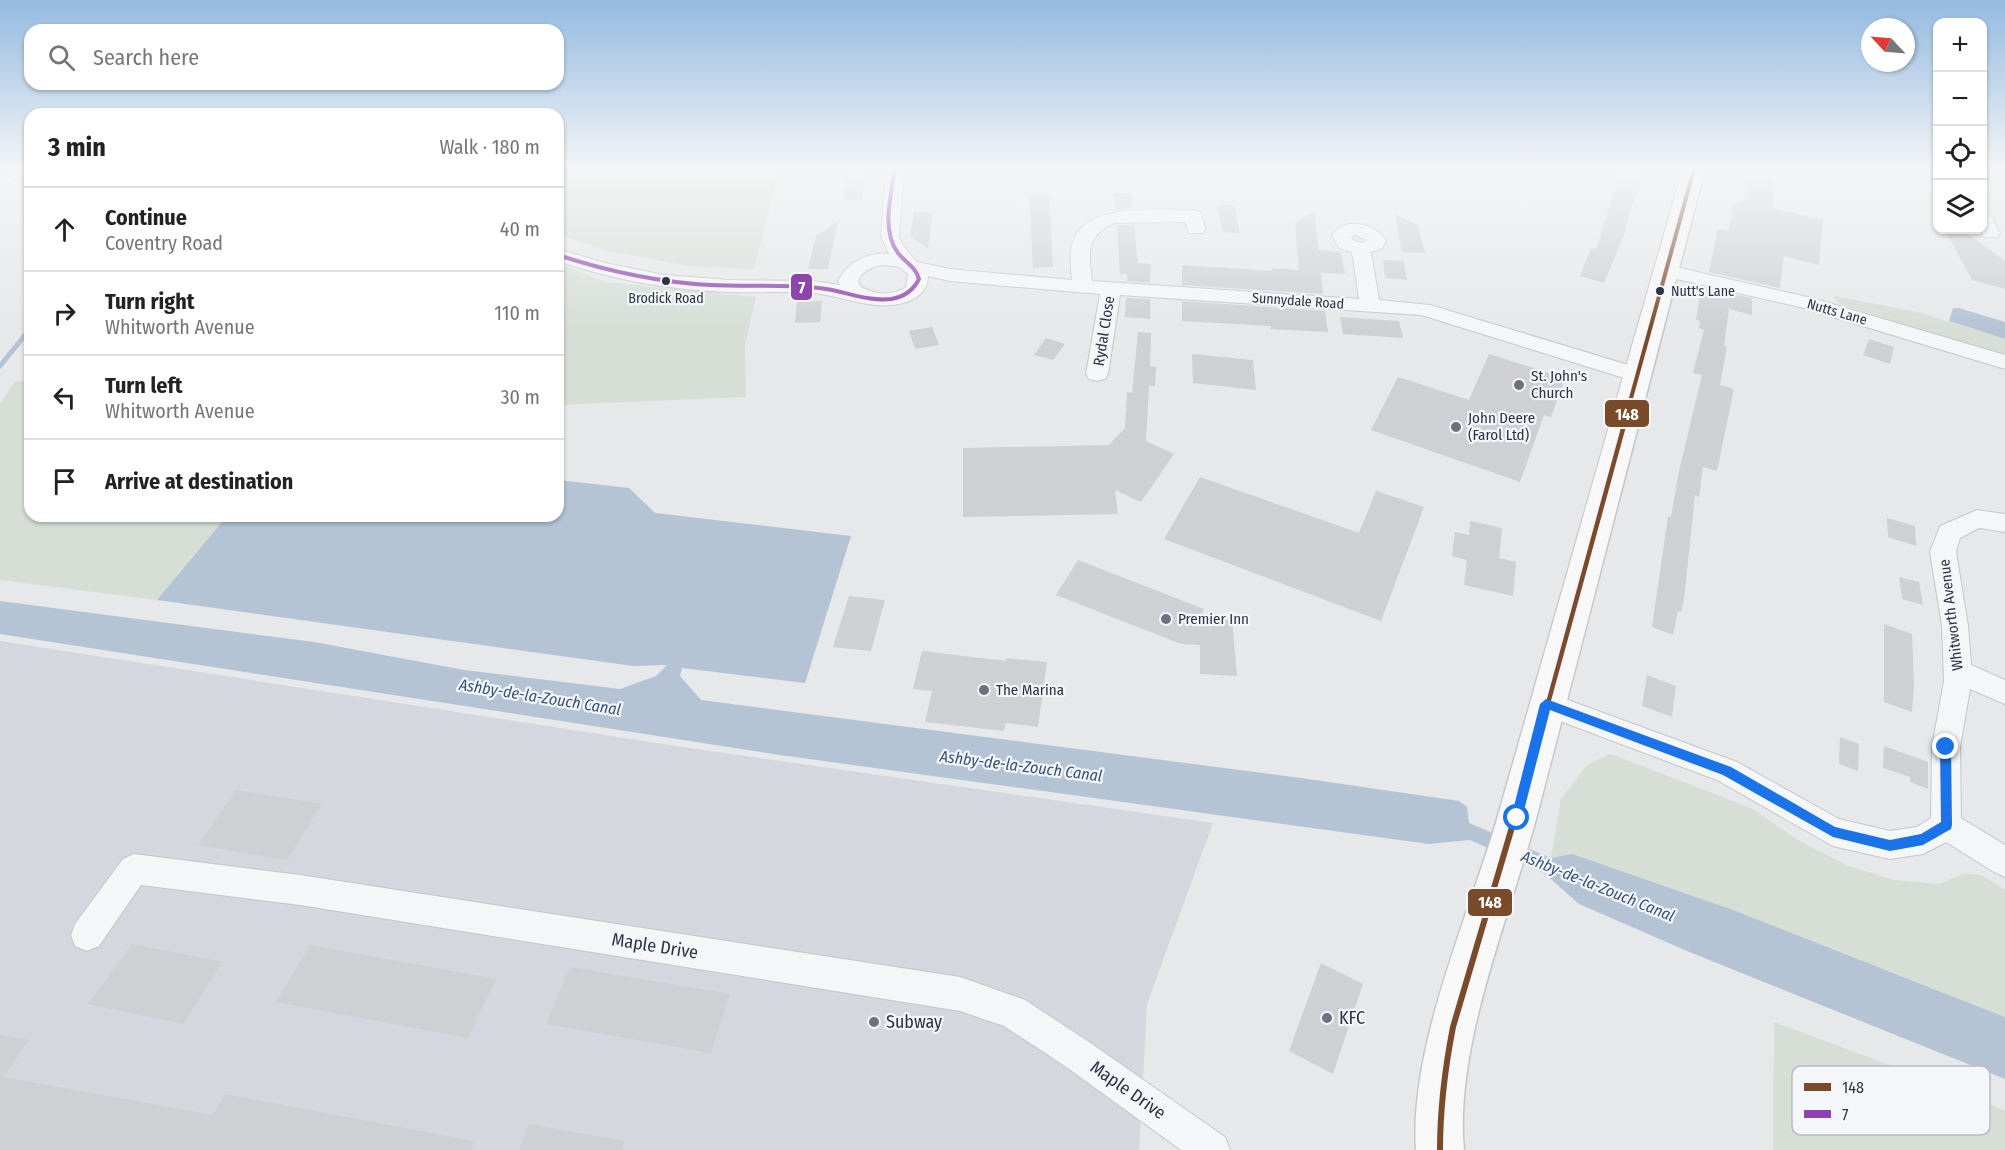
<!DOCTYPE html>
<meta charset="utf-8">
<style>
body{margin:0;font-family:"Fira Sans Condensed",sans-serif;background:#f6f6f6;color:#222}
.controls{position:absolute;right:18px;top:18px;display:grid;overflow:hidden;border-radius:12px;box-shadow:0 2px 4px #0004}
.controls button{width:54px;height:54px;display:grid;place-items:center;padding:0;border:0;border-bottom:2px solid #e0e0e0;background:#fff;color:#222;font:30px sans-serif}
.compass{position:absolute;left:1861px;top:18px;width:54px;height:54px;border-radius:50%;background:#fff;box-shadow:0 2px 4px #0004;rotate:296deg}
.stop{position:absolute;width:18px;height:18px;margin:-14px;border:4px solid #1a73e8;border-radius:50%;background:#fff}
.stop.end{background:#1a73e8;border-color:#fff;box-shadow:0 2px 6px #0008}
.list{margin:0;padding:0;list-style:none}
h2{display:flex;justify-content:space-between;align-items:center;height:78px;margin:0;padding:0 24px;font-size:26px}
h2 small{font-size:20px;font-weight:400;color:#767676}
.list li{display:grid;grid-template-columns:39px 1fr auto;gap:18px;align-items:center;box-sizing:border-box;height:84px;padding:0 24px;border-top:2px solid #e0e0e0}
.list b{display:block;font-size:22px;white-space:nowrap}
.list p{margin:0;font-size:20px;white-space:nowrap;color:#767676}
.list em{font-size:20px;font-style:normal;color:#767676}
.icon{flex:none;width:33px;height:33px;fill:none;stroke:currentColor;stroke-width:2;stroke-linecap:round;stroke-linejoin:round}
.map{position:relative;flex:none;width:2005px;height:1150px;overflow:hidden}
.search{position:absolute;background:#fff;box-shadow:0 2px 4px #0004;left:24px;top:24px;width:540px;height:66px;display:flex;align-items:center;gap:15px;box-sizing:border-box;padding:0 21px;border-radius:18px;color:#767676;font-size:22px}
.panel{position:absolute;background:#fff;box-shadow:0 2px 4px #0004;left:24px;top:108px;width:540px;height:414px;border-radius:18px}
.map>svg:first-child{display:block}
</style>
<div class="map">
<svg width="2005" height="1150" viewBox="0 0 2005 1150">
<rect width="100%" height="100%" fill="#e6e8ea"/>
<path fill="#d4d7dd" d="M0,641l682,106 531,76 -66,181 -8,146h-1139z"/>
<path fill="#d6ded6" d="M558,169h222l-26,100 -65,-3 -81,-15 -50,-17z
M558,264l47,18 151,15 -11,47 1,53 -188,8z
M1834,296l83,16 88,27v18l-166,-53z
M15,381l15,1v134h197l-70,84 -157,-20v-176z
M1611,754l140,54 47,32 50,26 47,14 44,4 26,-11 18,3 22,14v127l-111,-44 -343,-115 10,-59 27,-35z
M1774,1022l191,71 40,18v39h-232z"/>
<path fill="#b4c4d5" d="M1953,308h6l46,14v17l-56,-18z
M558,480l71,8 26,25 196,23 -46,147 -123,-15 -2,8 21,24 600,78 158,23 8,6 2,16 82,35 21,-4 161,56 272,107v62l-318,-128 -108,-47 -35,-31 -74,-33 -41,4 -649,-89 -780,-121v-33l314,41 150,28 156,19 36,-13 11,-11 -34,1 -476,-66 70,-84h331z"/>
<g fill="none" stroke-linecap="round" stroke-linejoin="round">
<path stroke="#b4c4d5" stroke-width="5" d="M0,366l30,-37"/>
</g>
<path fill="#ced0d3" d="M852,169h14l-4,31h-18l4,-29z
M1626,169h19l-16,44 -4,20 -21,50 -24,-7 11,-28 5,1 25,-78 3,1z
M1748,174l27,6 -3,28 51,12 -4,45 -35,-9 -4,32 -71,-16 9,-43 11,2 5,-28 3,1 1,-4 6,1z
M1114,193h17l1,15 -16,2z
M1029,194h20l4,73 -20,1z
M1217,205h17l6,28 -17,-1z
M914,212l19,1 -5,36 -18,-13z
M1314,212l5,38 22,2 4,22 -24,-1 2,21 -141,-9v-20l90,6v-3l27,2 -4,-47z
M1395,214l23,11 7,28 -23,-1z
M838,221l-10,48h-20l8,-33z
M1117,225h17l4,38 13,1 -1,19 -23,-2v-7h-7z
M1945,230h18l42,31v28l-33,-9z
M1383,260l21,1 3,19 -22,-2z
M1705,288l47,10v17l-23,-6 -5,37h3l-7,39 14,4 -17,82 -14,-4 -4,30 -4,-2 -11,105 -3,12 -3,-1 -5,24 -21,-8 16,-111 3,1 8,-46 23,-96 -9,-2 11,-43 -5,-2 1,-7 -4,-1 4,-27 4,1z
M1126,298l24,1v20l-25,-2z
M822,301l-2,21 -25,1 2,-21z
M1182,301l143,10 3,21 -57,-3v-3l-89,-5z
M1340,317l59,4 4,17 -60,-4z
M932,327l7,18 -24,4 -6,-18z
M1138,332l13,1 -1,33 6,1 -1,19h-6l-3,55 28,13 -33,48 -26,-12 3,24 -155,3v-69l146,-3 16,-17 2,-36 5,1z
M1046,338l19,6 -12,16 -19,-5z
M1869,339l25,8 -4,17 -27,-9z
M1192,354l61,6 3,30 -63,-7z
M1489,354l76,24 -14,39 -7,-2 -24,67 -149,-52 27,-53 71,23z
M1200,477l159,56 17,-42 48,16 -43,114 -217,-82z
M1887,518l28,8 1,20 -28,-9z
M1470,521l32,7 -3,30 17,4 -3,34 -49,-11 3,-25 -15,-4 3,-24 14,3z
M1078,560l126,49 -4,9 32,2 5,56 -37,-2v-29l-19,-1 -125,-49z
M1899,577l20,5 4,23 -21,-6z
M849,596l36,4 -14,51 -38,-4z
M1884,624l28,10 2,52 -2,26 -28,-10z
M922,651l84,10v-3l41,4 -9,65 -32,-4 -2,8 -79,-9 7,-31 -19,-2z
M1647,675l29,11 -4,31 -30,-11z
M1840,737l19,7 -1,27 -19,-7z
M1884,746l44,16v27l-18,-7v-5l-27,-9z
M236,790l86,14 -35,56 -89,-15z
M132,944l91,18 -40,62 -95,-20z
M310,945l186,34 -28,59 -192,-36z
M1321,963l42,21 -30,90 -44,-23z
M570,967l160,27 -19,59 -165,-29z
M0,1035l29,5 -26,37 210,38 12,-21 248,47 -1,9h-472z
M529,1124l95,17 -1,9h-104z"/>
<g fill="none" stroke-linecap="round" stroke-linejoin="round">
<defs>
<path id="minor" d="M10,169h20v4l-30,13v-12z
M886,169h18l-5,67 4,10 14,16 33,7 122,11c-1,-12 -3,-26 1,-38 13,-41 86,-31 120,-32l7,2 5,17 -2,4h-14l-4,-11 -71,1c-29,13 -25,31 -22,58l267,18 -7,-47 -13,-4 -7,-13c13,-19 44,-12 54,6l-4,7 -11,4 8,48 51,5 215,65 3,5 -3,5 -8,2 -216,-67 -301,-20 -12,79 -3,5 -8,2 -8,-2 -3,-5 14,-80 -150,-13 -22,-5c0,19 -18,27 -35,29 -27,3 -54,-10 -81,-12 -28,-2 -55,0 -83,-1 -58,-2 -116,-12 -171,-31v-12l47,14 59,12 65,5 83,1 28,4 -2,-4c10,-19 29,-29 51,-27l-8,-18zM1355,235l12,5 -6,3 -8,-3 -2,-3zM885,265l14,2 9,7 -2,13c-14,9 -30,8 -45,0l-3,-6c5,-11 15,-15 27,-16z
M1924,169h14v8l-11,-4z
M1982,212l7,1 11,20 -2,4h-14l-4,-7h2z
M1666,265l146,33 193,57v14l-205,-62 -141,-32 -3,-4 3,-4z
M1977,510l28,4v18l-26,-4 -19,10 -4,14 12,74 3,39 34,15v24l-35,-15 -10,58 1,71 44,27v32l-11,-5 -48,-30 -23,12 -33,5 -57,-13 -116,-66 -181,-68 -4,-8 4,-8 10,-4 191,70 102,57 51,12 27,-4 14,-9 1,-71 12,-66 -2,-55 -12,-74 10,-26z
M134,854l166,21 660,102 65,23 64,42 136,95 5,13h-49l-116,-84 -61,-40 -44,-15 -660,-106 -159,-20 -42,61 -12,5 -12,-5 -4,-11 4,-11 48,-65z"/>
<path id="secondary" d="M1683,169h22c-57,217 -112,433 -169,650 -27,99 -82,229 -72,331h-48c-7,-102 52,-232 81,-331 62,-217 123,-434 186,-650z"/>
</defs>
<use href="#minor" stroke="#c4c6c8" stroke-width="2"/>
<use href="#secondary" stroke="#c4c6c8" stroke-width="3"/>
<use href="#minor" fill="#f5f6f7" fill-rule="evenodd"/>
<use href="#secondary" fill="#f8f8f8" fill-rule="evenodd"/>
<defs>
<path id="bus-1-far2" d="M1625,420l69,-251"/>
<path id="bus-1-far1" d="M1538,740l88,-322"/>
<path id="bus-1" d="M1440,1150c0,-42 5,-82 13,-123l85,-288"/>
<path id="bus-2" d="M558,255c49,16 100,27 152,30 36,2 73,-1 109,3 24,2 47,14 72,11 13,-2 22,-8 28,-20 -3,-12 -13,-16 -21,-26 -17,-22 -7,-59 -3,-84"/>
</defs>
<use href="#bus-1-far2" stroke="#f4f6f9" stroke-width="8"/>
<use href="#bus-1-far1" stroke="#f4f6f9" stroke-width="9"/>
<use href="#bus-1" stroke="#f4f6f9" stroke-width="10"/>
<use href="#bus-2" stroke="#f4f6f9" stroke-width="8"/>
<use href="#bus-1-far2" stroke="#7a4b2a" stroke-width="4"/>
<use href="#bus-1-far1" stroke="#7a4b2a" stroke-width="4.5"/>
<use href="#bus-1" stroke="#7a4b2a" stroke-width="6"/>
<use href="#bus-2" stroke="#8e44ad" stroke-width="4"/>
</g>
<linearGradient id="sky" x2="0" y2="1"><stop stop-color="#93bae0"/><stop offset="0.51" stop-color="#f4f5f6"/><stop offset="1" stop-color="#f4f5f6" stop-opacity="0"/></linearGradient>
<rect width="2005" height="330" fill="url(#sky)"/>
<path fill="#1a73e8" d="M1546,699l185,68 104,60 55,13 31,-6 20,-12 -1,-75 6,-4 5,4 1,78 -1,4 -28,16 -33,6 -57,-14 -110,-62 -173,-65 -28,108 -5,5 -6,-5 29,-114z"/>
<g fill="#2b3445" stroke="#f4f6f9" stroke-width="2">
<circle cx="666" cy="281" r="5"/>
<circle cx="1660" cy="291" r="5"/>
</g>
<g fill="#6c737f" stroke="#f4f6f9" stroke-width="2">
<circle cx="1519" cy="385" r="6"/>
<circle cx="1456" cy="427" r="6"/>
<circle cx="1166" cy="619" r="6"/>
<circle cx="984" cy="690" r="6"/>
<circle cx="1327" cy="1018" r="6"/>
<circle cx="874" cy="1022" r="6"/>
</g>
<g text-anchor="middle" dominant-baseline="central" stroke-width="4.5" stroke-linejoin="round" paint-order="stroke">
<g font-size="14" fill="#2b3445" stroke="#f4f6f9" text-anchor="start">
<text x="1671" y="291">Nutt's Lane</text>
<text x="666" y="298" text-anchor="middle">Brodick Road</text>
</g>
<g font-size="14" fill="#2b3445" stroke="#f4f6f9">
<text transform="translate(1298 301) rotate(4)">Sunnydale Road</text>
<text transform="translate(1837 312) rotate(16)">Nutts Lane</text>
</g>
<g font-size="15" fill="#2b3445" stroke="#f4f6f9">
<text transform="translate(1104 331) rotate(-81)">Rydal Close</text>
<text transform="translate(1951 615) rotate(-97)">Whitworth Avenue</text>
</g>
<g font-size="15" fill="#2b3445" stroke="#f4f6f9" text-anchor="start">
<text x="1531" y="376">St. John's<tspan x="1531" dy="17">Church</tspan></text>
<text x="1468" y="418">John Deere<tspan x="1468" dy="17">(Farol Ltd)</tspan></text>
<text x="1178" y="619">Premier Inn</text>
<text x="996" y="690">The Marina</text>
</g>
<g font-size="16" font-style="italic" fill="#34527a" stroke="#f4f6f9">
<text transform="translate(540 697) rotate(9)">Ashby-de-la-Zouch Canal</text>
<text transform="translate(1021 766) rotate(7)">Ashby-de-la-Zouch Canal</text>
<text transform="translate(1598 886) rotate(22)">Ashby-de-la-Zouch Canal</text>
</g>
<g font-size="18" fill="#2b3445" stroke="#f4f6f9">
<text transform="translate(655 946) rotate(9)">Maple Drive</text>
<text transform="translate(1128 1090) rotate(35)">Maple Drive</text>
</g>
<g font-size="18" fill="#2b3445" stroke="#f4f6f9" text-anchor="start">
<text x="1339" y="1018">KFC</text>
<text x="886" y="1022">Subway</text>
</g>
</g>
<rect x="1792" y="1066" width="198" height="69" rx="9" fill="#f4f6f9" stroke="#b8bcc3" stroke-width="1.5"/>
<rect x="1804" y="1083" width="27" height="8" fill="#7a4b2a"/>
<rect x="1804" y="1110" width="27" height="8" fill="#8e44ad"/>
<g font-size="16" fill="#2b3445">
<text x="1842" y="1093">148</text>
<text x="1842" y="1120">7</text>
</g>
<g stroke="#f4f6f9" stroke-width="2">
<rect x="790" y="273" width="23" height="28" rx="6" fill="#8e44ad"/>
<rect x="1604" y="399" width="46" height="29" rx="6" fill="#7a4b2a"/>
<rect x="1467" y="888" width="46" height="29" rx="6" fill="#7a4b2a"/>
</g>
<g font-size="16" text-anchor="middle" font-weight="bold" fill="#fff">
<text x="802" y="293">7</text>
<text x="1627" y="420">148</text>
<text x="1490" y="908">148</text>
</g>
</svg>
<div class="controls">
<button>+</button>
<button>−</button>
<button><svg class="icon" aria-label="locate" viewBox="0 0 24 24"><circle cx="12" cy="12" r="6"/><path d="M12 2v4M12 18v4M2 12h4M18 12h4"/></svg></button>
<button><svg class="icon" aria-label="layers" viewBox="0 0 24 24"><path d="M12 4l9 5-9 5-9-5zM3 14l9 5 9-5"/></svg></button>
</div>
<svg class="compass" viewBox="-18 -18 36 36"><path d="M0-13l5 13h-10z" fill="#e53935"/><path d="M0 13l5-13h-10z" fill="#767676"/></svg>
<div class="stop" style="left:1517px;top:818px"></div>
<div class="stop end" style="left:1946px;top:747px"></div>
<div class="search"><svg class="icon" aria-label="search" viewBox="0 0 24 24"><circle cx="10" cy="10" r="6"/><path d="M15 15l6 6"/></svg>Search here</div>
<section class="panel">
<h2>3 min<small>Walk · 180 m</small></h2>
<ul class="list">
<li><svg class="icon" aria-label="ahead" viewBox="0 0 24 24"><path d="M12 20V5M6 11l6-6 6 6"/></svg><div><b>Continue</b><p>Coventry Road</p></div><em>40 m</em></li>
<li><svg class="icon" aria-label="right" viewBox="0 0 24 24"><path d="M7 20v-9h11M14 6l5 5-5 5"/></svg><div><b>Turn right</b><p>Whitworth Avenue</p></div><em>110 m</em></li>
<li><svg class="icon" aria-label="left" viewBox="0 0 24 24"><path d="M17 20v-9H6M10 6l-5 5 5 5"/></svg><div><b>Turn left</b><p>Whitworth Avenue</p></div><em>30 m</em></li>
<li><svg class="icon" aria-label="arrive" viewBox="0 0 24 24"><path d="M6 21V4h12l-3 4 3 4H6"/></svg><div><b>Arrive at destination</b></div></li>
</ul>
</section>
</div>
